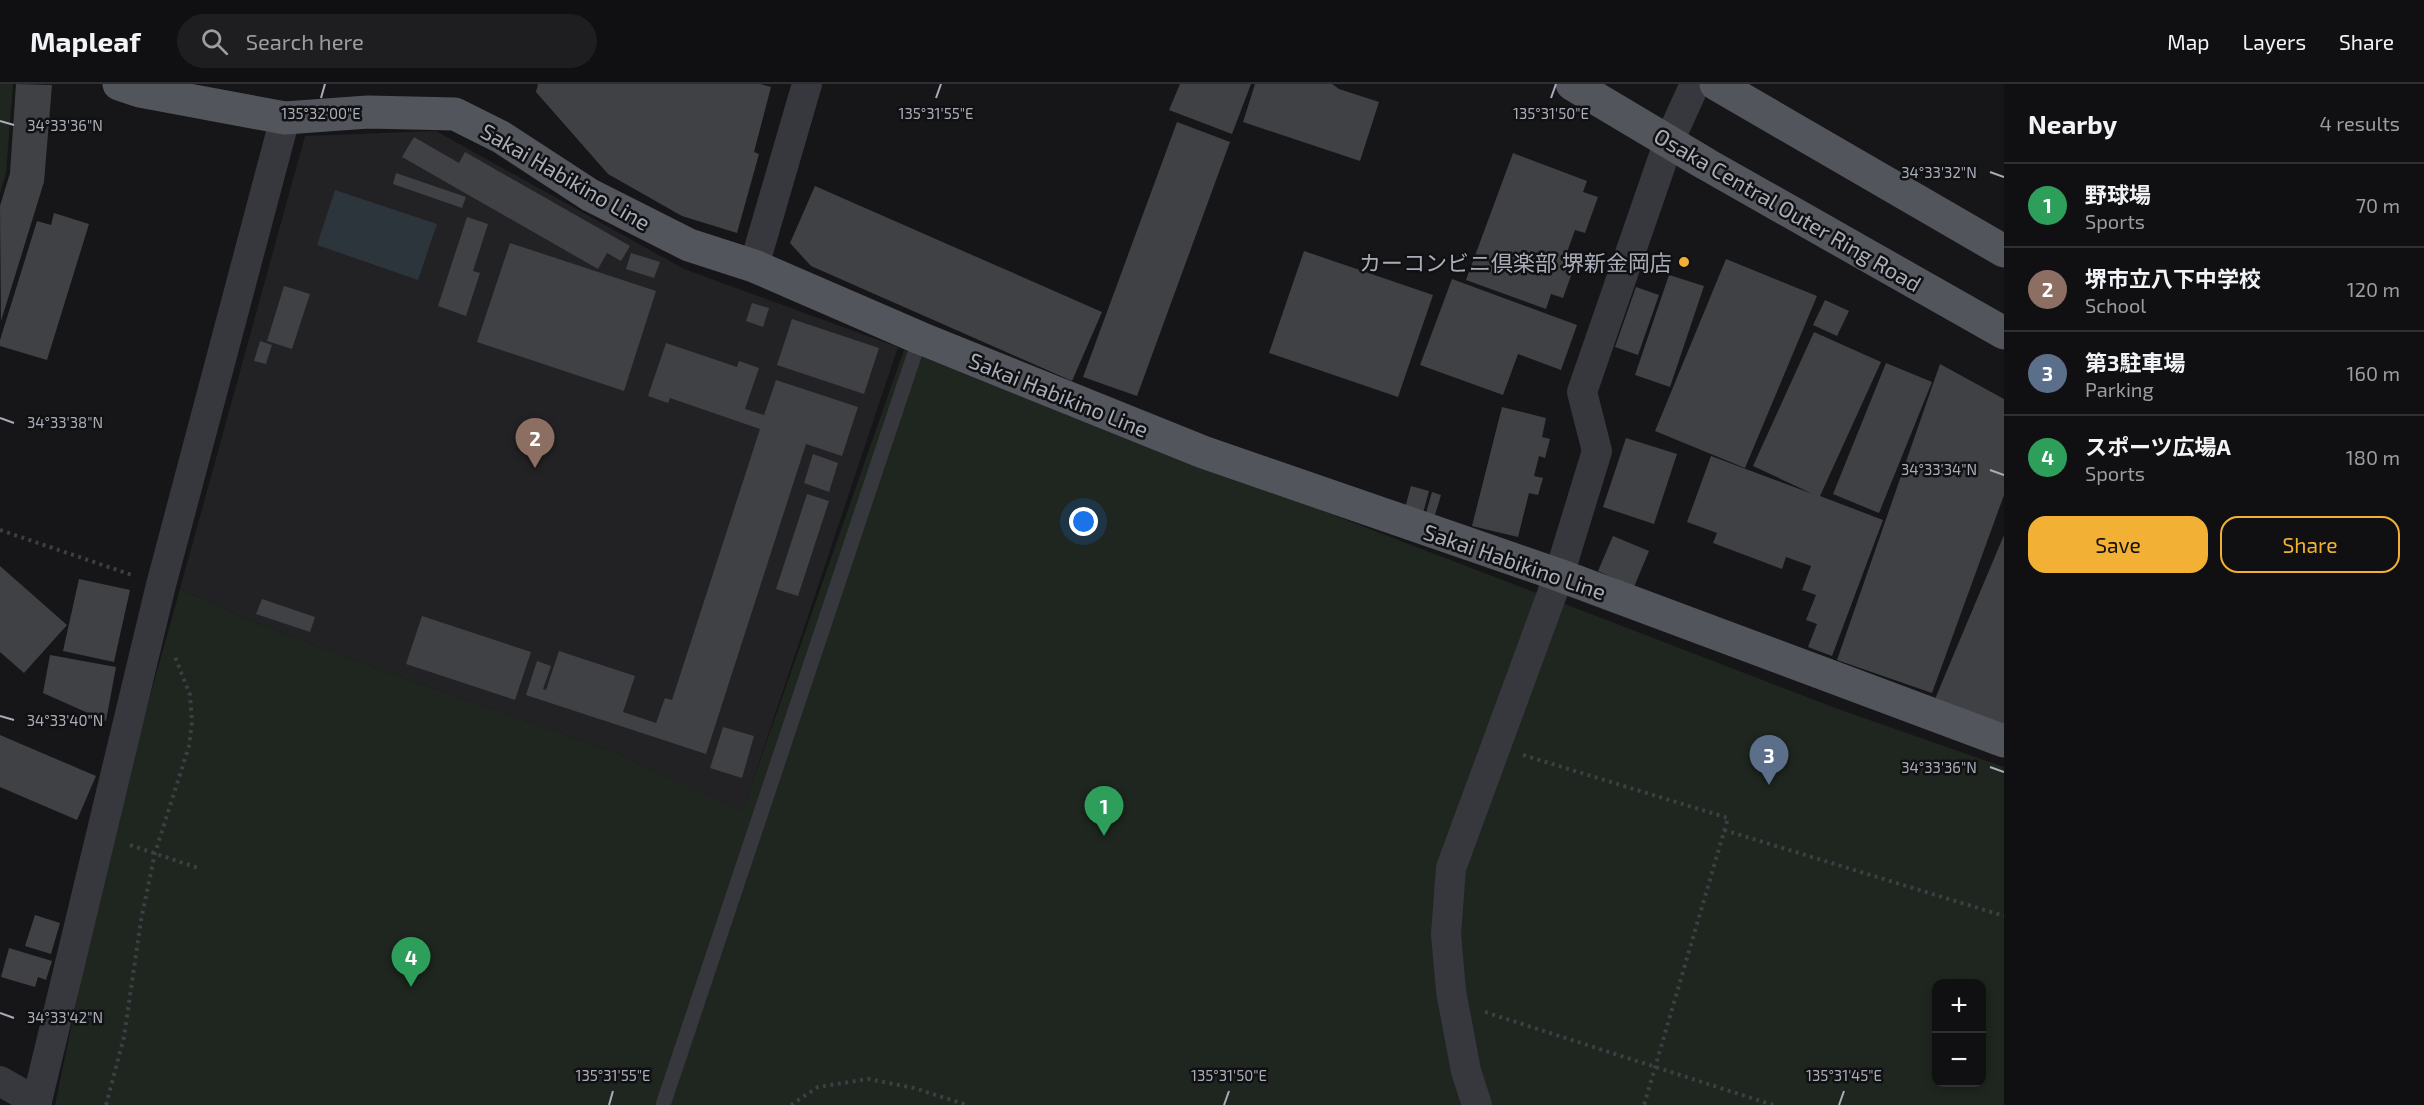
<!DOCTYPE html>
<meta charset="utf-8">
<style>
body{margin:0;font-family:"Exo 2","Noto Sans JP",sans-serif;background:#1e1e20;color:#f1f3f6}
.controls{position:absolute;right:18px;bottom:18px;display:grid;overflow:hidden;border-radius:12px;box-shadow:0 3px 9px #0003}
.controls button{width:54px;height:54px;display:grid;place-items:center;padding:0;border:0;border-bottom:2px solid #303032;background:#101012;color:#f1f3f6;font:30px sans-serif}
.you{position:absolute;left:1084px;top:438px;width:21px;height:21px;margin:-15px;border:4px solid #fff;border-radius:50%;background:#1a73e8;box-shadow:0 0 0 9px #1a73e833}
.badge{display:grid;place-items:center;width:39px;height:39px;border-radius:50%;background:#f2b134;color:#fff;font-size:20px;font-weight:700}
.pin{position:absolute;translate:-50% -50px;filter:drop-shadow(0 2px 3px #0008)}
.pin::after{content:'';position:absolute;top:32px;width:21px;height:18px;background:inherit;clip-path:polygon(0 0,100% 0,50% 100%)}
.list{margin:0;padding:0;list-style:none}
h2{display:flex;justify-content:space-between;align-items:center;height:78px;margin:0;padding:0 24px;font-size:26px}
h2 small{font-size:20px;font-weight:400;color:#9c9d9f}
.list li{display:grid;grid-template-columns:39px 1fr auto;gap:18px;align-items:center;box-sizing:border-box;height:84px;padding:0 24px;border-top:2px solid #303032}
.list b{display:block;font-size:22px;white-space:nowrap}
.list p{margin:0;font-size:20px;white-space:nowrap;color:#9c9d9f}
.list em{font-size:20px;font-style:normal;color:#9c9d9f}
.actions{display:flex;gap:12px;padding:18px 24px}
.actions a{flex:1;padding:14px 0;border:2px solid #f2b134;border-radius:18px;text-align:center;font-size:21px;color:#f2b134}
.actions .main{background:#f2b134;color:#111}
.icon{flex:none;width:33px;height:33px;fill:none;stroke:currentColor;stroke-width:2;stroke-linecap:round;stroke-linejoin:round}
.map{position:relative;flex:none;width:2004px;height:1021px;overflow:hidden}
header{display:flex;align-items:center;gap:36px;box-sizing:border-box;height:84px;padding:0 30px;background:#101012;border-bottom:2px solid #303032}
header strong{font-size:28px}
nav{display:flex;gap:33px;margin-inline-start:auto;font-size:21px}
.search{width:420px;height:54px;background:#1e1e20;display:flex;align-items:center;gap:15px;box-sizing:border-box;padding:0 21px;border-radius:33px;color:#9c9d9f;font-size:22px}
main{display:flex}
aside{flex:1;background:#101012}
.map>svg:first-child{display:block}
</style>
<header>
<strong>Mapleaf</strong>
<div class="search"><svg class="icon" aria-label="search" viewBox="0 0 24 24"><circle cx="10" cy="10" r="6"/><path d="M15 15l6 6"/></svg>Search here</div>
<nav><a>Map</a><a>Layers</a><a>Share</a></nav>
</header>
<main>
<div class="map">
<svg width="2004" height="1021" viewBox="0 0 2004 1021">
<rect width="100%" height="100%" fill="#161618"/>
<path fill="#222225" d="M436,47l248,138 214,78 -156,466 -128,-61 -269,-95 -98,-38 -67,-30 125,-453z"/>
<path fill="#1e261f" fill-rule="evenodd" d="M0,0h13l-7,89 -6,20z
M904,266l934,359 166,58v338h-1949l56,-270 69,-246 67,30 98,38 269,95 128,60zM1936,900h46v98h-46z"/>
<path fill="#2c353c" d="M335,106l102,34 -19,56 -101,-35z"/>
<path fill="#404145" d="M16,0l36,1 -8,97 -43,139 -1,-115 10,-33z
M538,0h222l11,3 -17,65 5,2 -22,79 -55,-17 -74,-42 -72,-82z
M1180,0h71l-19,50 -63,-24z
M1255,0h77l7,5 40,13 -19,59 -117,-39z
M1177,38l53,20 -93,254 -54,-19z
M414,53l45,26 6,-11 165,94 -9,15 -14,-8 -9,16 -196,-112z
M1513,69l74,28 -4,11 15,5 -13,36 -10,-3 -9,25 11,4 -14,39 -12,-4 -5,15 -80,-29z
M396,89l70,24 -4,11 -69,-24z
M815,102l287,126 -30,69 -261,-115 -21,-23z
M54,129l35,11 -42,136 -47,-14v-6l37,-119 14,4z
M467,133l21,7 -15,47 7,2 -14,43 -28,-10z
M510,159l146,48 -32,100 -147,-49z
M1304,167l129,44 -35,102 -129,-44z
M631,169l29,9 -6,16 -28,-9z
M1726,175l91,37 -72,172 -90,-37z
M1669,191l35,11 -34,101 -35,-12z
M1452,195l125,46 -16,45 -43,-16 -15,41 -83,-30z
M284,202l26,8 -18,55 -25,-8z
M1636,203l23,8 -21,60 -23,-8z
M1825,216l24,11 -12,25 -24,-11z
M752,219l17,5 -6,19 -17,-6z
M792,235l87,29 -15,46 -87,-29z
M1814,248l67,30 -61,134 63,24 -51,136 -24,-9 9,-23 -11,-4 10,-25 -14,-5 9,-24 -25,-9 -4,12 -69,-26 4,-10 -30,-11 24,-66 102,38 -60,-28z
M260,257l12,4 -6,19 -12,-3z
M666,259l71,24 2,-6 20,7 -14,41 19,6 12,-35 82,27 -16,49 -36,-12 -100,310 -180,-59 11,-34 14,5 -8,23 3,1 13,-39 76,25 -12,36 33,11 9,-25 7,2 88,-271 -90,-31 -2,5 -20,-7z
M1886,279l46,19 -53,131 -46,-19z
M1940,280l64,35v96l-72,198 -95,-33z
M1502,323l44,11 -4,19 8,2 -5,19 -6,-2 -5,20 9,2 -5,17 -9,-2 -11,44 -46,-11z
M1626,354l51,16 -23,70 -51,-17z
M813,370l25,9 -9,29 -25,-9z
M1411,402l18,5 -6,22 -18,-5z
M1432,408l9,3 -6,20 -9,-2z
M807,410l22,7 -31,95 -22,-7z
M2004,451v192l-69,-28z
M1613,452l36,15 -15,36 -36,-16z
M0,482l67,59 -43,48 -24,-21z
M79,495l51,11 -16,72 -51,-11z
M262,515l53,18 -5,15 -54,-18z
M422,532l109,36 -16,48 -109,-36z
M50,571l66,12 -10,54 -63,-28z
M723,643l31,9 -12,42 -32,-10z
M0,651l96,41 -19,44 -77,-33z
M35,831l25,8 -9,31 -26,-8z
M9,864l43,13 -6,19 -8,-3 -3,10 -34,-10z"/>
<g fill="none" stroke-linecap="round" stroke-linejoin="round">
<path stroke="#3d3f44" stroke-width="4" stroke-dasharray="3 4.5" stroke-linecap="butt" d="M0,446l132,45
M1523,671l205,63 -84,287
M1724,746l280,86
M130,761l71,24
M1485,928l288,93
M106,1021l18,-68 17,-117 14,-67 34,-107 3,-24 -2,-27 -15,-38
M791,1021l27,-18 50,-8 46,9 53,17"/>
<path stroke="#37383d" stroke-width="15" d="M663,1021l257,-767"/>
<path stroke="#37383d" stroke-width="30" d="M754,182l53,-182
M0,997l37,21
M36,1021l125,-520 124,-467
M1477,1021l-11,-34 -15,-80 -5,-57 5,-66 108,-293 38,-124 -15,-59 87,-251 26,-57"/>
<path stroke="#53555c" stroke-width="33" d="M119,0l21,7 145,27 83,-6 87,2 46,23 89,58 99,50 65,21 166,72 283,114 356,123 445,166
M1572,0l134,80 298,169
M1716,0l288,167"/>
</g>
<path fill="none" stroke="#a8adb8" stroke-width="2" d="M321,14l4,-14M936,14l5,-14M1551,14l5,-14M0,37l14,4M1990,88l14,5M0,334l14,5M1990,386l14,5M0,632l14,4M1990,683l14,5M0,929l14,5M609,1021l4,-14M1224,1021l5,-14M1839,1021l5,-14"/>
<circle fill="#f2b134" stroke="#111113" stroke-width="2" cx="1684" cy="178" r="6"/>
<g text-anchor="middle" dominant-baseline="central" stroke-width="5" stroke-linejoin="round" paint-order="stroke">
<g font-size="22" fill="#a8adb8" stroke="#111113">
<text transform="translate(566 92) rotate(30)">Sakai Habikino Line</text>
<text transform="translate(1788 125) rotate(30)">Osaka Central Outer Ring Road</text>
<text transform="translate(1059 310) rotate(22)">Sakai Habikino Line</text>
<text transform="translate(1515 477) rotate(19)">Sakai Habikino Line</text>
</g>
<g font-size="22" fill="#a8adb8" stroke="#111113" text-anchor="end">
<text x="1672" y="178">カーコンビニ倶楽部 堺新金岡店</text>
</g>
</g>
<g font-size="15" text-anchor="middle" fill="#a8adb8" stroke="#111113" stroke-width="5" stroke-linejoin="round" paint-order="stroke">
<text x="321" y="35">135°32'00"E</text>
<text x="936" y="35">135°31'55"E</text>
<text x="1551" y="35">135°31'50"E</text>
<text x="65" y="47">34°33'36"N</text>
<text x="1939" y="94">34°33'32"N</text>
<text x="65" y="344">34°33'38"N</text>
<text x="1939" y="391">34°33'34"N</text>
<text x="65" y="642">34°33'40"N</text>
<text x="1939" y="689">34°33'36"N</text>
<text x="65" y="939">34°33'42"N</text>
<text x="613" y="997">135°31'55"E</text>
<text x="1229" y="997">135°31'50"E</text>
<text x="1844" y="997">135°31'45"E</text>
</g>
</svg>
<div class="controls">
<button>+</button>
<button>−</button>
</div>
<div class="you"></div>
<div class="pin badge" style="left:1104px;top:752px;background:#2e9e5b">1</div>
<div class="pin badge" style="left:535px;top:384px;background:#8d6e63">2</div>
<div class="pin badge" style="left:1769px;top:701px;background:#5c6f8a">3</div>
<div class="pin badge" style="left:411px;top:903px;background:#2e9e5b">4</div>
</div>
<aside>
<h2>Nearby<small>4 results</small></h2>
<ul class="list">
<li><span class="badge" style="background:#2e9e5b">1</span><div><b>野球場</b><p>Sports</p></div><em>70 m</em></li>
<li><span class="badge" style="background:#8d6e63">2</span><div><b>堺市立八下中学校</b><p>School</p></div><em>120 m</em></li>
<li><span class="badge" style="background:#5c6f8a">3</span><div><b>第3駐車場</b><p>Parking</p></div><em>160 m</em></li>
<li><span class="badge" style="background:#2e9e5b">4</span><div><b>スポーツ広場A</b><p>Sports</p></div><em>180 m</em></li>
</ul>
<div class="actions"><a class="main">Save</a><a>Share</a></div>
</aside>
</main>
